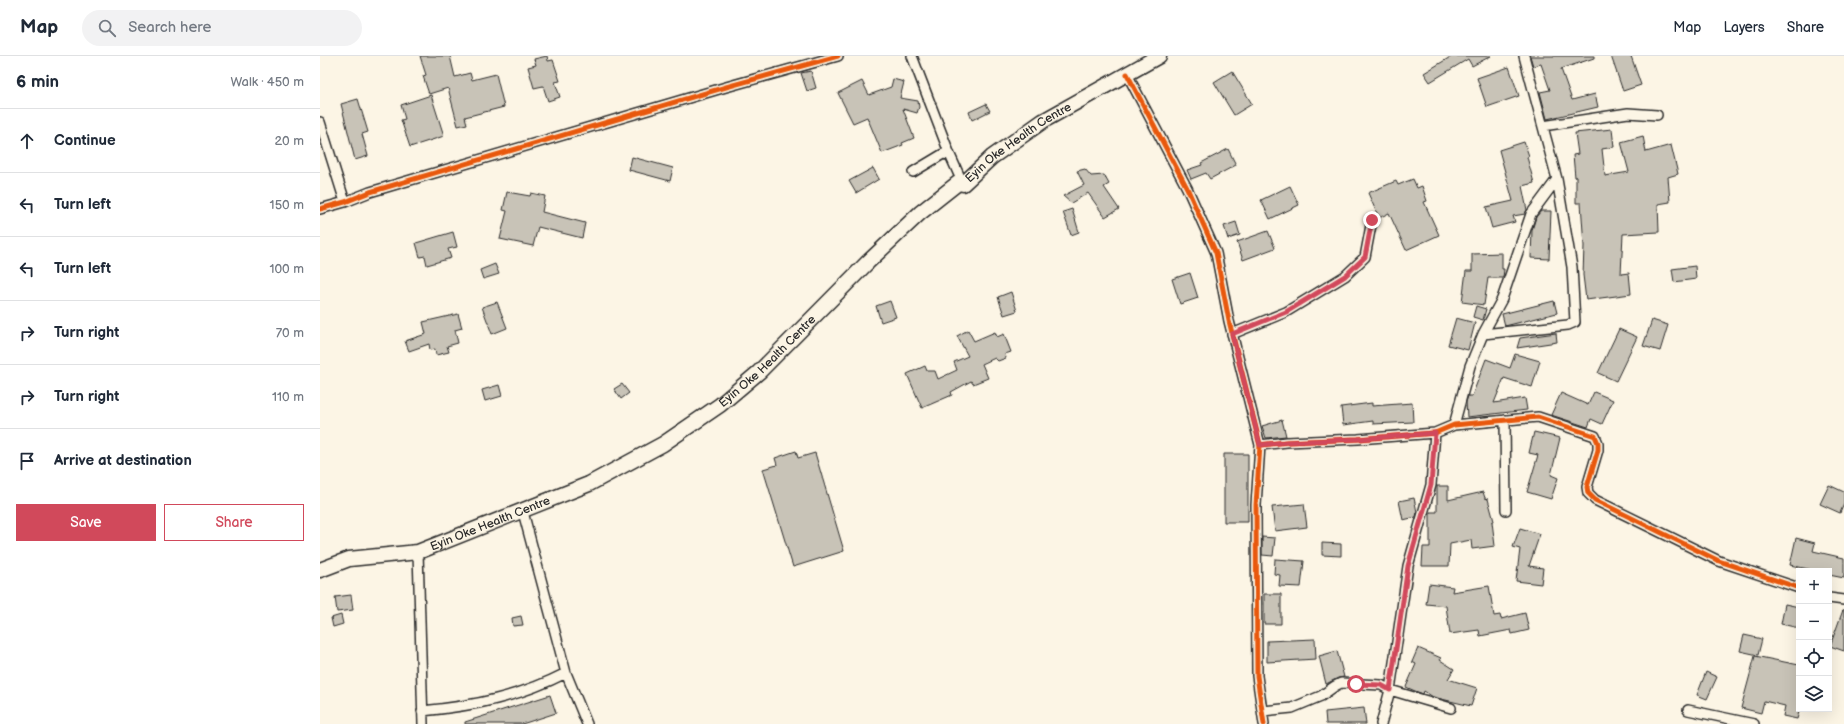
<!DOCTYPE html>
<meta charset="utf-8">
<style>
body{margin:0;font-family:"Balsamiq Sans",sans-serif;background:#f2f2f3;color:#1f2937}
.controls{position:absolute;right:12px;bottom:12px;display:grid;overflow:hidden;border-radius:0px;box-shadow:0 4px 16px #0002}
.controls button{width:36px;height:36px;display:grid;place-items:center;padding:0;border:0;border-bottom:1px solid #e0e1e3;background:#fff;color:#1f2937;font:20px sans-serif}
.stop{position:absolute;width:12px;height:12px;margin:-9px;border:3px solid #d1495b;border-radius:50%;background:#fff}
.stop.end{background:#d1495b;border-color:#fff;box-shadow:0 1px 4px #0008}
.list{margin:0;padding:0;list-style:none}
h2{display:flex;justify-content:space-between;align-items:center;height:52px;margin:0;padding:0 16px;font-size:17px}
h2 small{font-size:13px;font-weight:400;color:#747a83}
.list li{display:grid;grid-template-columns:26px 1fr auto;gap:12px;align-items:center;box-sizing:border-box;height:64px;padding:0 16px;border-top:1px solid #e0e1e3}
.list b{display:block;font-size:15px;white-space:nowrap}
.list em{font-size:13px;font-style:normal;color:#747a83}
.actions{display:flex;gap:8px;padding:12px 16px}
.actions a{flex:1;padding:9px 0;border:1px solid #d1495b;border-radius:0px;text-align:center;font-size:14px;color:#d1495b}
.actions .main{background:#d1495b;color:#fff}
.icon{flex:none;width:22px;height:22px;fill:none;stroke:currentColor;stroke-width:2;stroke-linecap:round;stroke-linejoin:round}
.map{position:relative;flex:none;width:1524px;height:668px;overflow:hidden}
header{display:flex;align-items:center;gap:24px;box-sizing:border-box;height:56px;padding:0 20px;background:#fff;border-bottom:1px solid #e0e1e3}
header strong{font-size:19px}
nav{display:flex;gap:22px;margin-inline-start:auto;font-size:14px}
.search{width:280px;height:36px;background:#f2f2f3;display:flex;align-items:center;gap:10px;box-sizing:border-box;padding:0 14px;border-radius:22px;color:#747a83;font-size:15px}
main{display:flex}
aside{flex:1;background:#fff}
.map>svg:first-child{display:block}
</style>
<header>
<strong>Map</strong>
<div class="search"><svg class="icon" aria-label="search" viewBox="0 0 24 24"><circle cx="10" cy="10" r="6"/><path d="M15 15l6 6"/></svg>Search here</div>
<nav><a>Map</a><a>Layers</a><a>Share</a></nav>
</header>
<main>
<aside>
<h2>6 min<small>Walk · 450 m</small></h2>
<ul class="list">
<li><svg class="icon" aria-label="ahead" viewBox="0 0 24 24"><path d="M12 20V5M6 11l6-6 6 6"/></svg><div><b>Continue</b></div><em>20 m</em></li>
<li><svg class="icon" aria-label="left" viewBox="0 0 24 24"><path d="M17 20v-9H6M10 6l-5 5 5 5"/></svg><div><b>Turn left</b></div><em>150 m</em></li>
<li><svg class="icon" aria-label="left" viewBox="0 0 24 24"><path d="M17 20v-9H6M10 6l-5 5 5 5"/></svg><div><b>Turn left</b></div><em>100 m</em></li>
<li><svg class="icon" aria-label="right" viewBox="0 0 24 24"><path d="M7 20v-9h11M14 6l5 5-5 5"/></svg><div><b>Turn right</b></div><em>70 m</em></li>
<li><svg class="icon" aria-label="right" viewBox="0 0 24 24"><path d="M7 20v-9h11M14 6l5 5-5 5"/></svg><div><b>Turn right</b></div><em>110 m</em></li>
<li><svg class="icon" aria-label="arrive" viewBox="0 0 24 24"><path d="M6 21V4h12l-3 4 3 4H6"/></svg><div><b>Arrive at destination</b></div></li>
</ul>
<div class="actions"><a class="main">Save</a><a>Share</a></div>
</aside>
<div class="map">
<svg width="1524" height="668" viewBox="0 0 1524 668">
<rect width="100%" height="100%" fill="#fcf5e5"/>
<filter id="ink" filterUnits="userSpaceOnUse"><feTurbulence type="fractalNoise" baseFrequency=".025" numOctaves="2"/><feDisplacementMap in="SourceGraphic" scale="8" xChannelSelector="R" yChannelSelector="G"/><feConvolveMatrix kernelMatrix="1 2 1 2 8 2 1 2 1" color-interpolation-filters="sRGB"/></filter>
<g filter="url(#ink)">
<path fill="#c8c3b7" stroke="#2b2b2b" d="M100,0h30l5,21 15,-4 2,7 24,-6 8,33 -39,10 2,7 -9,2 -10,-38 -19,6 -6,-18 3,-1z
M227,0l1,5 5,-1 7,21 -5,1 5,15 -12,4 -5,-15 -9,2 -6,-21 8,-2 -2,-6z
M1132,0h39l-19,10 -4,-7 -38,23 -6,-9z
M1210,0h64v2l-33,11 11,31 23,-6 3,13 -51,12 -7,-27 10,-2 -9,-26 -8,2z
M1291,0h20l10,29 -18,6z
M1189,11l10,29 -32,11 -10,-29z
M491,15l5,17 -9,3 -6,-18z
M912,15l20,33 -18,11 -20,-33z
M573,23l11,3 -4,16 18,3 1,6 -2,6 -14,-4 11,29 -12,5 1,2 -21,8 -15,-36 -14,6 -15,-30 24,-12 7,14 22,-8z
M111,39l13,41 -34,11 -9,-27 4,-1 -4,-14z
M38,43l10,33 -6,2 6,22 -13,4 -14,-56z
M666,48l4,7 -18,9 -3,-8z
M1292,73l2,18 -12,2 3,27 24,-4 -8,-30 22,-6 3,16 25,-7 7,29 -10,3 2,25 -12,2 1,28 -36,2 -2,40 8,-1 2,21 -45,6 -3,-25 1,-29 -3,-43h-5v-26h-1l-2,-22 5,-1 -3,-21z
M1204,86l5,14 -2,1 7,26 -12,3 5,24 -2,4 -12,2 2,6 -23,6 -6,-21 27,-6 -14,-51z
M908,93l8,16 -26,14 -4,-6 -15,6 -4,-9 15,-5 -1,-2z
M312,101l41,11 -3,13 -41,-11z
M553,112l6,11 -23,14 -7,-12z
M765,113l6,7 13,-1 5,9 -5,3 15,22 -14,8 -17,-24 -17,10 -8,-7 21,-11 -7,-14z
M1093,123l4,9 5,-2 5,15 -3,1 15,33 -33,15 -17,-37 -10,5 -11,-25 28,-12 2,4z
M970,130l9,19 -29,14 -9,-19z
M187,136l23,4 1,-3 14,3 -3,16 43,11 -3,15 -44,-11 -5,19 -33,-7 7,-28 -4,-1z
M752,153l7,23 -8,3 -8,-23z
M1221,155h10l-2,48 -18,-1 1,-28 4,-13z
M916,166l4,13 -12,4 -4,-13z
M948,175l7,17 -32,12 -6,-18z
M133,176l4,15 -9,2 3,9 -24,7 -2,-9 -5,1 -4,-14z
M1182,197v16h2l-1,9h-15l-4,27 -22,-3 4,-31h6v-17z
M175,208l4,10 -16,5 -3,-9z
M1375,210l1,13 -22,3 -2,-13z
M870,217l8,25 -18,6 -8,-25z
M691,236l6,19 -13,4 -6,-18z
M570,245l6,16 -15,5 -5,-16z
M1234,245l3,12 -52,13 -3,-12z
M177,246l10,26 -15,6 -10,-27z
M1156,250l10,3 -3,11 -10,-3z
M138,258l4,14 -7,2 3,13 -11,3 2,6 -13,3 -1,-6 -5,1 -1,-6 -20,7 -4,-10 21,-7 -3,-12z
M1136,262l19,5 -7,27 -20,-5z
M1332,264l16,5 -8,26 -17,-5z
M1299,273l18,8 -21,44 -18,-8z
M648,274l6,11 21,-9 2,5 7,-3 7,18 -6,2 1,4 -8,3 -3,-3 -13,6 6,14 -15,6 -2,-3 -20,11 1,3 -30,13 -15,-34 18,-8 2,5h8l3,8 19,-9 -3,-8 14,-6 -11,-20z
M1236,277l1,9 -40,6 3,-10z
M1195,298l25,7 -8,26 -28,-9 -10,25 31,-5 2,12 -60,7 -1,-15 2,-6h4l14,-37 24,9z
M302,328l7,9 -8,6 -7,-10z
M179,329l3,11 -17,5 -3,-11z
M1274,336l19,8 -11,24 -11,-5 -3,8 -37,-12 10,-22 27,12z
M1052,347v3l40,-3 1,19 -40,2v-3l-30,4 -2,-18z
M962,364l4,16 -20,2 -4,-12z
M1214,376l26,6 -9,37 7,3 -7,21 -24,-7 11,-37 -9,-2z
M476,395l2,7 17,-5 29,98 -51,16 -30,-98 14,-4 -2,-7z
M904,398h24v68h-24z
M1509,429l15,7v12l-4,9 -20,-9z
M1117,430h11v14l35,-8 2,6 3,1 6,22 -2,1 3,24 -23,3 -1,-9 -21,4 -1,22h-27l1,-19h7v-35h7z
M1094,442l3,14 -1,5 -13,3 -4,-19z
M984,448l3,23 -32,4 -3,-24z
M1200,472l20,6 -11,32 14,2 -2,16 -25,-3 4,-32 -7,-2z
M942,481l13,1 -2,18 -11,-1z
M1476,482l19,5 -2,8 31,7v20l-15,-3v-4h-12l-27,-6z
M1002,487l19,1v12l-19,-1z
M955,503l29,2 -3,26 -22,-1 1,-11 -6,-1z
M1109,528l24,3 -1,5 37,-6 5,30 6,-1 1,4 24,-6 4,17 -17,4 -1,-4 -31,6 -1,-6 -29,4 -4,-28 -20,-2z
M944,538h17v30h-17z
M31,539l2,15 -16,2 -2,-15z
M1465,548l14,3v21l-18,-4z
M1523,554h1v41l-14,-5z
M21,559l2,9 -10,3 -2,-9z
M201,560l2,9 -10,1 -1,-8z
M1424,579l18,4 -4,16 -18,-4z
M995,583l1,20 -49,3v-21z
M1098,592l23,10 -1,2 14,9 -6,10 29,9 -6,18 -38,-9 -9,-6 -1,3 -8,-3 -9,-4 10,-23 -4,-2z
M1017,595l7,26 -6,1 -12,6 -7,-28z
M1435,600l44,9v47l-2,7 -14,-3 2,-10 -21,-5 -3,12 -20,-5z
M1386,616l11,5 -10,22 -10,-4z
M230,639l6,18 -34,11h-57v-2z
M1044,652l2,16h-40l-1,-12z"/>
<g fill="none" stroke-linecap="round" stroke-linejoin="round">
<defs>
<path id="minor" d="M592,0l38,99 13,29
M807,18l60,114 29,65 13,68 31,124 -4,60 1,171 7,48
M0,66l25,80
M1223,70l85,-13 29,2
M593,116l30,-18 7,1
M0,153l25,-7 25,-10 356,-105 112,-31
M912,278l54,-22 59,-36 20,-19 7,-37
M1163,278l85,-9 7,-3 -3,-55 -15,-88 -33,-123
M1185,364l1,90
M1134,369l16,-59 13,-32 19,-35 29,-85 26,-35
M940,389l27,-3 71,-3 77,-6 19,-8 84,-8 57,19 3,7v7l-11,37 1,6 7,7 124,61 80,27
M203,456l43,161 21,51
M98,496l5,172
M1509,542l15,2
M1368,654l66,14
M102,655c52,-5 97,-14 144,-38
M943,655l29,-3 29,-12 14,-10 6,-3 40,2 9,5 61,18
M1061,668l9,-34 18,-124 23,-81 4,-52"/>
<g id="primary">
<path id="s1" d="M0,514l29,-11 69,-7 171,-68 74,-40 57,-39 39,-33 109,-110 52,-49 38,-30 5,1 29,-27 51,-36 116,-65"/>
</g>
</defs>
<use href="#minor" stroke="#2b2b2b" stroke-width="12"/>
<use href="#primary" stroke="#2b2b2b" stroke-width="17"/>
<use href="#minor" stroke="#fcf5e5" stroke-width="9"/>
<use href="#primary" stroke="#fcf5e5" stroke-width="14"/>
<defs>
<path id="cycleway" d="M807,18l60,114 29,65 13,68 31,124 -4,60 1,171 7,48
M0,153l25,-7 25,-10 356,-105 112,-31
M940,389l27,-3 71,-3 77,-6 19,-8 84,-8 57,19 3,7v7l-11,37 1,6 7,7 124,61 80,27"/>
</defs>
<use href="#cycleway" stroke="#fcf5e5" stroke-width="8"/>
<use href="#cycleway" stroke="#e8590c" stroke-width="5"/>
</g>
</g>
<g fill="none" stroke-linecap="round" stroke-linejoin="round" filter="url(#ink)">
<path stroke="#d1495b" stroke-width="5" d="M1036,628l25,1 9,5 18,-124 23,-81 4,-52 -77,6 -71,3 -27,3 -28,-111 54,-22 59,-36 20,-19 7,-37"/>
</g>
<g text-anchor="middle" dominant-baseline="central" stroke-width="3.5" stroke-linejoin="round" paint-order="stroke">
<g font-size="12" fill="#2b2b2b" stroke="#fcf5e5">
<text stroke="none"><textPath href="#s1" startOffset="838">Eyin Oke Health Centre</textPath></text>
<text stroke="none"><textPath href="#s1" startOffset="502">Eyin Oke Health Centre</textPath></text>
<text stroke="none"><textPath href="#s1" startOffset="178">Eyin Oke Health Centre</textPath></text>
</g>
</g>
</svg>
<div class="controls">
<button>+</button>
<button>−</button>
<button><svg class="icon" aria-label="locate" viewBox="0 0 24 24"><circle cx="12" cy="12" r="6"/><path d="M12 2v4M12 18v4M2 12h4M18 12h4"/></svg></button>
<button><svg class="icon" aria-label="layers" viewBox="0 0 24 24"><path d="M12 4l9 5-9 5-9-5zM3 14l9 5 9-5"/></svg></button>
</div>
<div class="stop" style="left:1036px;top:628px"></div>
<div class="stop end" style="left:1052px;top:164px"></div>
</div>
</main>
